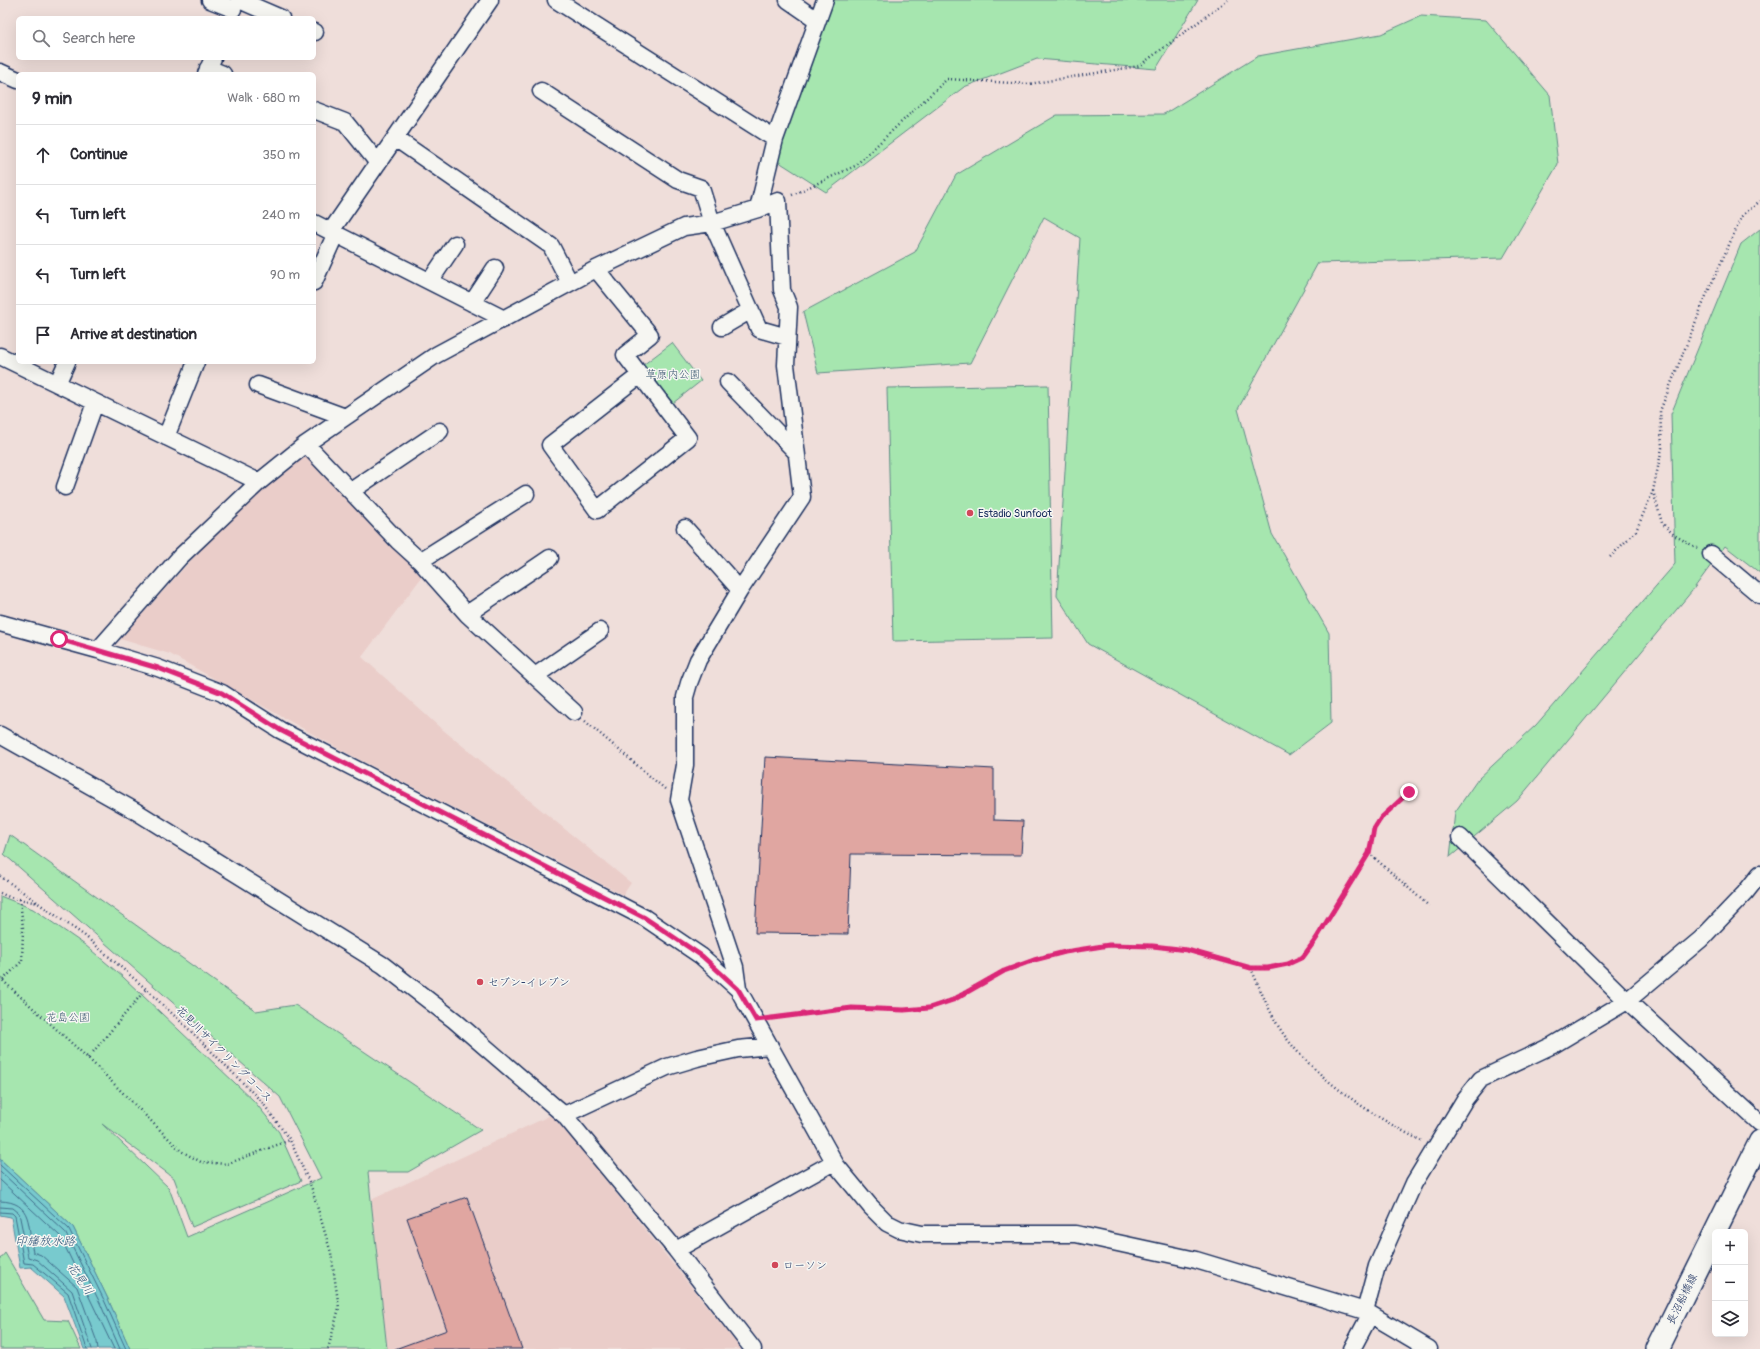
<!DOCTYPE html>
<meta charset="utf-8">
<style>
body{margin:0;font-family:Pangolin,"Klee One",sans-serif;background:#f2f2f3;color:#2b2b33}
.controls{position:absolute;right:12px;bottom:12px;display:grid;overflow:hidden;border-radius:6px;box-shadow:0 4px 16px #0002}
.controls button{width:36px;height:36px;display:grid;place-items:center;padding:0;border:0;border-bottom:1px solid #e1e1e2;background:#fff;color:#2b2b33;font:20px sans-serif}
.stop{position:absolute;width:12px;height:12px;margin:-9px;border:3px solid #db2777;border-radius:50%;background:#fff}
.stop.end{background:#db2777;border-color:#fff;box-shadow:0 1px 4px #0008}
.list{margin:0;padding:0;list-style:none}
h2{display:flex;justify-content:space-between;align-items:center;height:52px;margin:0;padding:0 16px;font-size:17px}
h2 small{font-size:13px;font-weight:400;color:#7c7c81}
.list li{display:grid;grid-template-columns:26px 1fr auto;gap:12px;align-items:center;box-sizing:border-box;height:60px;padding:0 16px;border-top:1px solid #e1e1e2}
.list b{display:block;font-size:15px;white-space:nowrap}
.list em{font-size:13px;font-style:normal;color:#7c7c81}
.icon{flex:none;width:22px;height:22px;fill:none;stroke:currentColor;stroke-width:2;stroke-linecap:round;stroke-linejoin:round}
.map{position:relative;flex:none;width:1760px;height:1349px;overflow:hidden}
.search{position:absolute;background:#fff;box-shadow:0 4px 16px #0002;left:16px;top:16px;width:300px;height:44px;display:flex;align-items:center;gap:10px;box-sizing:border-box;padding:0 14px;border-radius:6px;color:#7c7c81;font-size:15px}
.panel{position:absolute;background:#fff;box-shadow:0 4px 16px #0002;left:16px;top:72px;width:300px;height:292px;border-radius:6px}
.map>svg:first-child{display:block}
</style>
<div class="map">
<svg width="1760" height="1349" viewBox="0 0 1760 1349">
<rect width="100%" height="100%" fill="#efdeda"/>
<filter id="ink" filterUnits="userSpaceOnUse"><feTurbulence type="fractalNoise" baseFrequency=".025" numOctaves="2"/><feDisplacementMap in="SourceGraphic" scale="8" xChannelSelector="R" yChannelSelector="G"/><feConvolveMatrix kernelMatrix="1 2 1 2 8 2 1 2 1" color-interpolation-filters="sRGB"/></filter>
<g filter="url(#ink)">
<path fill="#eacdc9" d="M307,454l117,120 -62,83 75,68 194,158 -8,12 -280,-144 -173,-97 -50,-15 111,-123z
M551,1115l27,31 163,203h-354l-16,-149z"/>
<path fill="#a6e6af" stroke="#608a86" d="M816,0h382l-42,69 -119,-10 -73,28 -138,105 -61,-39 6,-28 27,-65z
M1421,16l65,4 64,75 8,69 -55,94 -185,5 -80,146 34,125 57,99 2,90 -42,32 -201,-111 -31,-48 23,-358 -36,-21 -74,146 -152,10 -15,-61 112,-60 41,-77 101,-60 107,-1 94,-58 123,-22z
M1760,229v344l-35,-27 -33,45 -175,210 -67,56 5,-45 23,-33 58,-54 139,-161 -4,-150 70,-170z
M672,343l29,38 -28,22 -30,-38z
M1048,385l5,253 -160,3 -6,-253z
M10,835l246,176 39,-6 186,125 -73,42h-40l19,177h-257l-22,-50 -35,-72 -73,-68v-263l33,13 52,36 38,32 131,124 25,31 22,49 -109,46 -18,-49 -72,-54 67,64 18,49 134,-59 -41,-81 -276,-243z
M5,1253l39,67 24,1 13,28h-81v-90z"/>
<path fill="#78cace" stroke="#538ca1" d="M0,1159l73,68 35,72 22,50h-46l-20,-53 -33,-29 -11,1 -9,-51 -11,-2z"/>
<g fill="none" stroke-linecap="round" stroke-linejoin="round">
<path stroke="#406d8b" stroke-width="1" d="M0,1165l69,64 35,71 22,49
M0,1171l65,61 35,71 20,46
M0,1180l60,56 54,113
M0,1201c34,1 27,25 33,51l8,3 36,32 20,55 1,7
M0,1207l13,1 6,5 9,44 9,3 35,31 20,58
M0,1212l12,1 3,3 9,47 9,1 35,29 19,56"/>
</g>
<path fill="#e0a6a1" stroke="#1b2f5e" d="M765,757l229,12v51l29,1 -2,34 -170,-1 -3,80 -93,-1z
M467,1197l55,152h-127l52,-19 -40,-112z"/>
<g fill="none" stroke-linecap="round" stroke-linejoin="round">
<defs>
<path id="minor" d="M210,0l23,9
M239,0l42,18
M556,0l219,139
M788,0l29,20
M314,32h1
M208,68l15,6
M0,72l18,8
M206,74l7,-16
M541,91l137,89 23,8 11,35 47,106 28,8
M314,110l31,12 33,41
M395,138l156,108 19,37
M758,209l17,-70 50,-139
M314,223l190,96
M331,231l159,-231
M596,269l54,66 -25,20 63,83 -91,72 -47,-65 90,-70
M430,281l25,-37
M314,282l22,-49
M472,303l23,-35
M722,327l29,-17
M0,356l259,126
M728,382l68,70
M57,384l10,-22
M258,385l87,32
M166,437l30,-75
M306,444l92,97 22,20 47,53 107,98
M65,487l30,-84
M351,491l89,-60
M685,528l55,62
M1711,554l49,41
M420,561l106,-67
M467,614l83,-56
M0,623l98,27 60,18 64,25 58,37 365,188 56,38 37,33 98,176 34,41 17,17 12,6 23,5h154l120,26 169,51 64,38
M98,650l82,-93 79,-75 47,-38 130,-89 160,-86 88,-42 28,-4 46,-14 20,-8 4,89 7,17 -3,58 16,132 -62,93 -42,70 -9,23 -4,14v68l-6,35 56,167 3,22
M535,676l65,-45
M0,735l137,77 246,153 71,55 110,95 112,135 77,99
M1460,837l161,158 139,128
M564,1115l103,-48 30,-9 41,-9 32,-3
M676,1250l158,-88
M1365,1311l12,-45 37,-83 51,-84 16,-20 72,-34 74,-44 74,-62 44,-46 15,-19
M1352,1349l18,-34"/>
<path id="major" d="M1657,1349l103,-208"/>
</defs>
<use href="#minor" stroke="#1b2f5e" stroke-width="19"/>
<use href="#major" stroke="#1b2f5e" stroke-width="24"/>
<path stroke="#1b2f5e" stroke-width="2.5" stroke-dasharray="1 3" stroke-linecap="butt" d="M792,195l63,-29 92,-87 82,5 110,-18 89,-66
M1653,491l9,32 12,12 23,13
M1610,557l26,-26 17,-40 9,-43 -2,-37 46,-115 36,-80 18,-15
M585,721l80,68
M1369,853l60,53
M0,876l37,26
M0,893l9,4 29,6 47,33 61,53 52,49 64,64 28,38 21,46 20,67 8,55 -11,41
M1251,968c8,19 16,38 26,56 29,49 95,92 145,117
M0,978l88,80 93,93 20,11 26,2 63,-24
M3,980l19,-19 1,-33 -3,-29
M772,1018l80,-10 52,2 25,-2 24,-9 51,-28 30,-11 31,-8 44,-7 44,1 34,4 64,18h17l20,-4 15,-7 13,-18 53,-86 5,-24 7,-11 28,-26
M88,1058l58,-69"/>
<use href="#minor" stroke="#f6f6f2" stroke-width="16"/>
<use href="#major" stroke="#f6f6f2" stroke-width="21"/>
</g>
</g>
<g fill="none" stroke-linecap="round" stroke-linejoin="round" filter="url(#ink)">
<path stroke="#db2777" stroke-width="5" d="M59,639l99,29 64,25 58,37 365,188 57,38 36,33 18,31 96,-12 52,2 25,-2 24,-8 51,-29 30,-11 31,-8 44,-7 44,1 34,4 64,18h17l20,-4 15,-7 13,-18 53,-86 5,-24 7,-11 28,-26"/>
</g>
<g fill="#d1495b" stroke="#f6f6f2" stroke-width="1.5">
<circle cx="970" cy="513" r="4"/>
<circle cx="480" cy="982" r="4"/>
<circle cx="775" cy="1265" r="4"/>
</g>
<g text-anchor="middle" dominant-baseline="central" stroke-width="3" stroke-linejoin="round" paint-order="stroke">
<g font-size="11" fill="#37546e" stroke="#f6f6f2">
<text x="673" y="374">草原内公園</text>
<text x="68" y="1017">花島公園</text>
</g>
<g font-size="11" fill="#1b2f5e" stroke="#f6f6f2" text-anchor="start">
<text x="978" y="513">Estadio Sunfoot</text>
<text x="488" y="982">セブン-イレブン</text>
<text x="783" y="1265">ローソン</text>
</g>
<g font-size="11" fill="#1b2f5e" stroke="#f6f6f2">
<text transform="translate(224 1054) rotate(45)">花見川サイクリングコース</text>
<text transform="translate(1682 1299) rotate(-64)">長沼船橋線</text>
</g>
<g font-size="12" font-style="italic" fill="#32567a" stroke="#f6f6f2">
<text x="45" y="1241">印旛放水路</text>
<text transform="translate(80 1279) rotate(56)">花見川</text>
</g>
</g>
</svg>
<div class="controls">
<button>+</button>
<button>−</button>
<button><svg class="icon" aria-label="layers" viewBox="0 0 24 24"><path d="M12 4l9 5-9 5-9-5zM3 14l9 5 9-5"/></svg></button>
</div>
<div class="stop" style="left:59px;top:639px"></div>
<div class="stop end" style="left:1409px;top:792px"></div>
<div class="search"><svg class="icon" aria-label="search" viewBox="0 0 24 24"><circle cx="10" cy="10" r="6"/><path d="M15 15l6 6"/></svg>Search here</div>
<section class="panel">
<h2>9 min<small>Walk · 680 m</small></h2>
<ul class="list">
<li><svg class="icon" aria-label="ahead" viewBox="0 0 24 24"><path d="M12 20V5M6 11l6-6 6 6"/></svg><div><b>Continue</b></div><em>350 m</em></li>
<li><svg class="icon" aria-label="left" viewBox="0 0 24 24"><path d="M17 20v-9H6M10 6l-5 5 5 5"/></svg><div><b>Turn left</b></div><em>240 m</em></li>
<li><svg class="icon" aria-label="left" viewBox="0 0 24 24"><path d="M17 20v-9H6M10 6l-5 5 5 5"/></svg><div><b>Turn left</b></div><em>90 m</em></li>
<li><svg class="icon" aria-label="arrive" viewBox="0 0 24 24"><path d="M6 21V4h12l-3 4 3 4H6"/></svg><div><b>Arrive at destination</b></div></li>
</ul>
</section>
</div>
